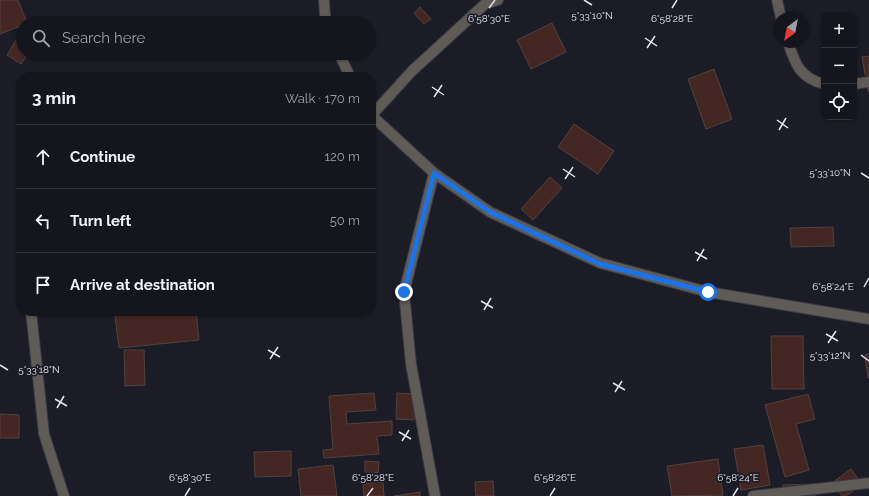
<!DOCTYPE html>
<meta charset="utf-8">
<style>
body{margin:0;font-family:Raleway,sans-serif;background:#1e1e26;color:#f1f3f6}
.controls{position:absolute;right:12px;top:12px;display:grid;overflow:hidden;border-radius:8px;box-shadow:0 1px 3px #0004}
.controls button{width:36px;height:36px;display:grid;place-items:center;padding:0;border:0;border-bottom:1px solid #34343b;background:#15151d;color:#f1f3f6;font:20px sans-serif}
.compass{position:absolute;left:773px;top:12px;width:36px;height:36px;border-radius:50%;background:#15151d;box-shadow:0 1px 3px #0004;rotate:212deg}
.stop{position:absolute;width:12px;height:12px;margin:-9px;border:3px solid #1a73e8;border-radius:50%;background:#fff}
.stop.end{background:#1a73e8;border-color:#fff;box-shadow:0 1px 4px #0008}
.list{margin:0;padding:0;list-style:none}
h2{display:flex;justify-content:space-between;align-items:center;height:52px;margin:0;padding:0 16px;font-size:17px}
h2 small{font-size:13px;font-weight:400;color:#9d9fa4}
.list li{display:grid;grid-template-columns:26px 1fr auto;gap:12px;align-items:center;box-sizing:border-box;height:64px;padding:0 16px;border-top:1px solid #34343b}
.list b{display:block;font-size:15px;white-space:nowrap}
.list em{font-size:13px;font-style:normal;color:#9d9fa4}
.icon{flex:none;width:22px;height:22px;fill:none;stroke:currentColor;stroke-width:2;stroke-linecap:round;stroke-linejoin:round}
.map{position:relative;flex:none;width:869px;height:496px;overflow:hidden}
.search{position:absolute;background:#15151d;box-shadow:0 1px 3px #0004;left:16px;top:16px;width:360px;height:44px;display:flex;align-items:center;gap:10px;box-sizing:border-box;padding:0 14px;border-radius:22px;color:#9d9fa4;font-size:15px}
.panel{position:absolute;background:#15151d;box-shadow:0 1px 3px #0004;left:16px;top:72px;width:360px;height:244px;border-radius:16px}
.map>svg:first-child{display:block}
</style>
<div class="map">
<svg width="869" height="496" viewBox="0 0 869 496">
<rect width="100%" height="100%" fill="#1c1c27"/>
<path fill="#442723" stroke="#504240" d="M0,0h18l9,23h-4v2l-23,9z
M420,7l11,12 -7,5 -10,-11z
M552,23l14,29 -35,17 -14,-29z
M21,32l2,1v20h5l-7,11 -14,-9z
M869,56v35h-1l-6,-34z
M714,69l18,50 -26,10 -18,-50z
M574,124l40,27 -16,23 -40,-27z
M550,177l12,11 -29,32 -12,-11z
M833,227l1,19 -43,1 -1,-19z
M161,311h35l3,29 -80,8 -4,-32z
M771,336h32l1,53h-32z
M124,350h20l1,35 -20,1z
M869,354v24h-1l-3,-23z
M374,393l2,17 -30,2 1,12 45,-3v14l-15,1 2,18 -55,4 -1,-8 10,-1 -4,-53z
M397,393l18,1 -1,26 -18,-1z
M808,394l7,25 -19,5 13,46 -24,7 -20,-72z
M0,414l19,1v23h-19z
M763,445l7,40 -29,5 -7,-41z
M291,451v25l-36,1 -1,-25z
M718,459l5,36 -51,1 -5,-30z
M365,461l14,1 -1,11 -13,-1z
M333,465l4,31h-36l-3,-27z
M851,469l11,15 -16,12h-4l-10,-13z
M493,481l1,15h-18l-1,-14z
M383,482l1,14h-20l-1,-12z
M815,484l1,12h-33v-11z
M420,492v4h-26z"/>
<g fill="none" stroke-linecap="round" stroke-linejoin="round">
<defs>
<path id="street" d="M324,0l1,16 3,7
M777,0l4,18
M788,42c7,22 12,36 36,42
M339,53l11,24
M854,84l15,-2
M371,115l63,58 56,39 110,51 108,29 161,27
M371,116l41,-45 73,-67 13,-4
M434,173l-30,119 7,72 24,132
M31,311l13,123 20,62
M753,496l116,-13"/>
</defs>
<use href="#street" stroke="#383843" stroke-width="12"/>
<use href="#street" stroke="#5f5b56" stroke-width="10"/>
</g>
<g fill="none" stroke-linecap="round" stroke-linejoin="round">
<path stroke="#1a73e8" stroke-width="5" d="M404,292l30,-119 56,39 110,52 108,28"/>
</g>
<path fill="none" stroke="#e4e5ec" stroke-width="1.5" d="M584,0l8,5M489,8l6,-8M672,8l5,-8M645,38l12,8M647,48l8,-12M432,87l12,8M434,97l8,-12M777,120l11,8M779,130l7,-12M563,169l12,8M861,173l8,5M565,179l8,-12M695,252l12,7M697,261l7,-12M864,287l5,-9M481,301l12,7M484,310l7,-12M826,334l12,7M828,343l8,-12M268,350l12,7M861,355l8,6M270,359l8,-12M0,365l8,5M613,383l12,7M615,392l7,-11M55,399l12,7M57,408l7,-12M399,432l12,7M402,441l7,-11M185,496l5,-8M367,496l6,-8M550,496l5,-8M733,496l5,-8"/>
<g font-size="10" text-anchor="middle" fill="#e4e5ec" stroke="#1c1c27" stroke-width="3.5" stroke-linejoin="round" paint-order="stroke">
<text x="592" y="19">5°33'10"N</text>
<text x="489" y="22">6°58'30"E</text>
<text x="672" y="22">6°58'28"E</text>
<text x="830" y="176">5°33'10"N</text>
<text x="833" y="290">6°58'24"E</text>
<text x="830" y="359">5°33'12"N</text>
<text x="39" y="373">5°33'18"N</text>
<text x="190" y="481">6°58'30"E</text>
<text x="373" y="481">6°58'28"E</text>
<text x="555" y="481">6°58'26"E</text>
<text x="738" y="481">6°58'24"E</text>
</g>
</svg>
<div class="controls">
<button>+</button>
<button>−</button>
<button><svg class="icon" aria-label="locate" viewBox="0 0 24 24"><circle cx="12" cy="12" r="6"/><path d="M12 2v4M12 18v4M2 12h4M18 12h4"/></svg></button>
</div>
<svg class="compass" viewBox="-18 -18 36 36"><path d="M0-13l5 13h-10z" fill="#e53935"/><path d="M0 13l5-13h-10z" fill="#9d9fa4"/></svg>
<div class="stop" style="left:708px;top:292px"></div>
<div class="stop end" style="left:404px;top:292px"></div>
<div class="search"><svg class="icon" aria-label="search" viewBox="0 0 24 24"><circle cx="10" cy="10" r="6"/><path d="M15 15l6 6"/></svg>Search here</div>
<section class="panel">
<h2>3 min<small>Walk · 170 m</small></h2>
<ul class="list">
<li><svg class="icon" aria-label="ahead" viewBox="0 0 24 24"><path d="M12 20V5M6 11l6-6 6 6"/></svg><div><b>Continue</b></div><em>120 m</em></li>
<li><svg class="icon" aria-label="left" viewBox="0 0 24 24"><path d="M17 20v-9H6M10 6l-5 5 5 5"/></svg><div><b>Turn left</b></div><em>50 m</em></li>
<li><svg class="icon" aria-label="arrive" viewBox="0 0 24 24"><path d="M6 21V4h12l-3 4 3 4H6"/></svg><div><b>Arrive at destination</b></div></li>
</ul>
</section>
</div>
